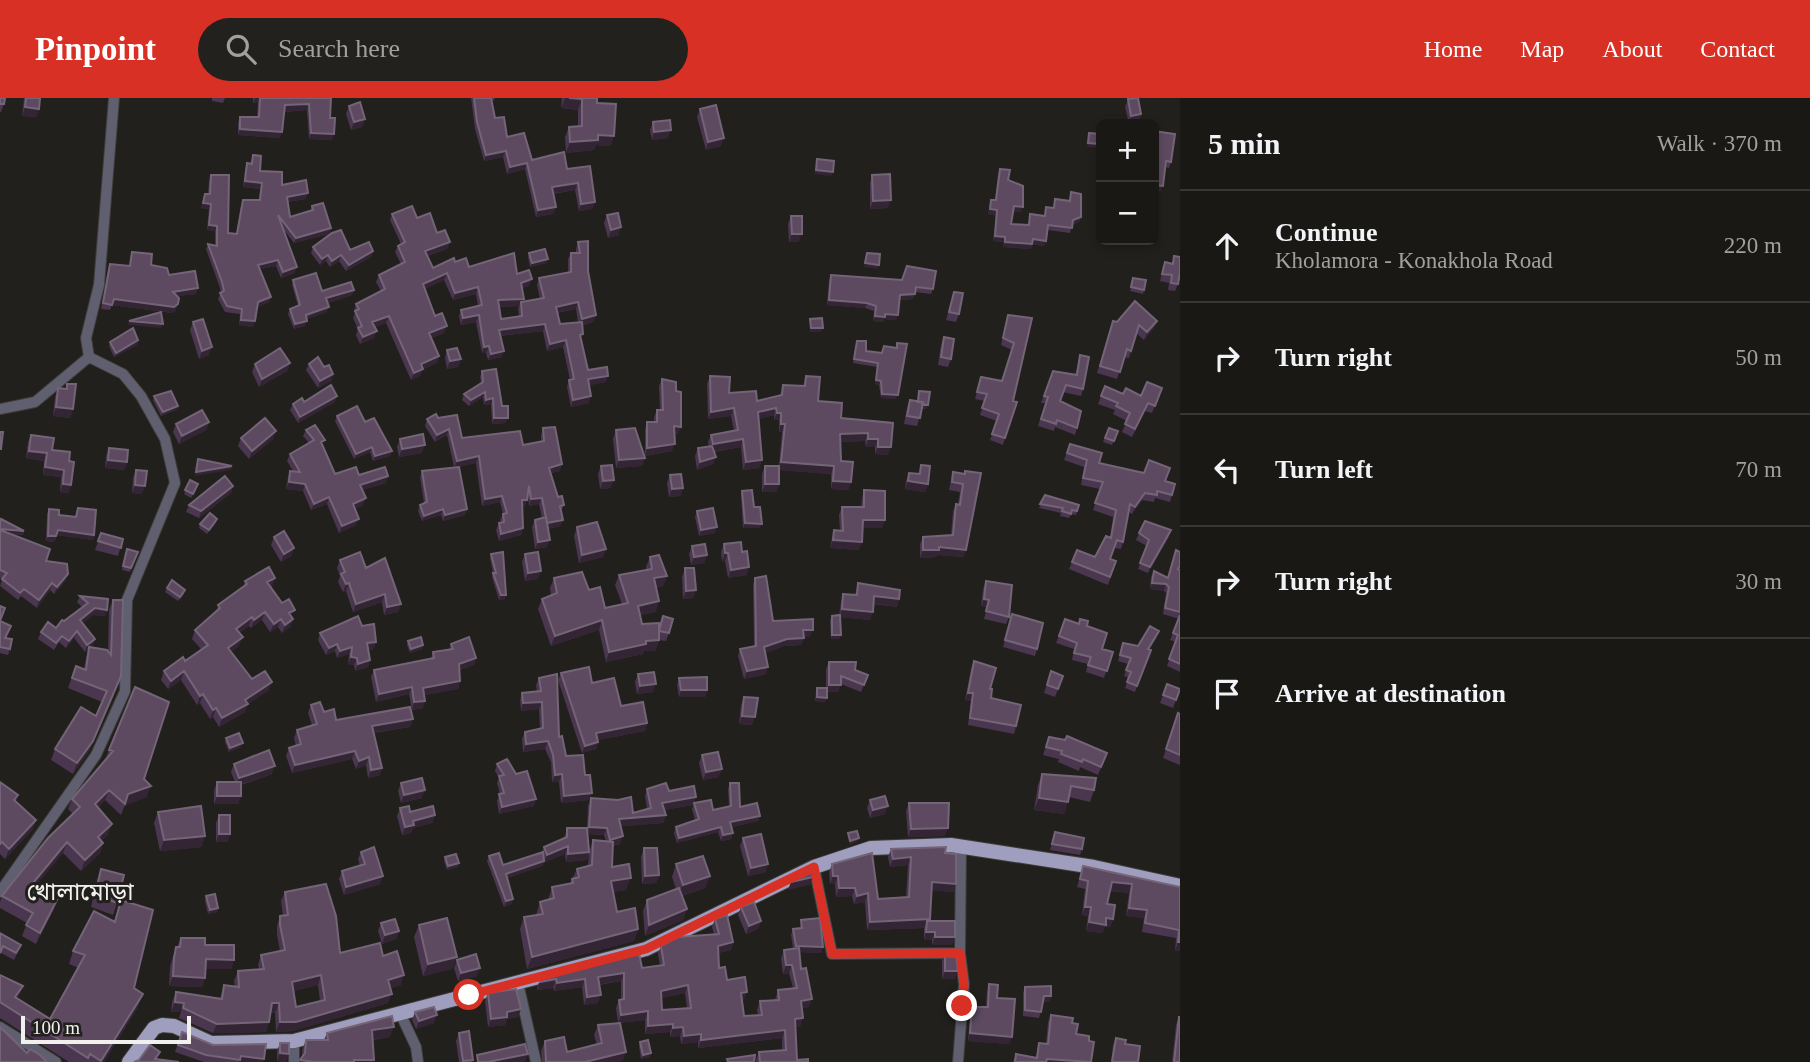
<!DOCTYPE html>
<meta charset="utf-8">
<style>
body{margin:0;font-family:"Times New Roman","Noto Sans Bengali",serif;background:#22211e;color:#f1f3f6}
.controls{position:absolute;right:21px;top:21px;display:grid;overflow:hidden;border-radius:10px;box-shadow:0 4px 10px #0003}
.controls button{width:63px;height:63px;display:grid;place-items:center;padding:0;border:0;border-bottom:2px solid #373734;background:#191815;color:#f1f3f6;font:35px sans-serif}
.scale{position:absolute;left:21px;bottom:18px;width:170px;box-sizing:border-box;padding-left:7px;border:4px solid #f1f0ed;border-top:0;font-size:19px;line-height:24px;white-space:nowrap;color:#f1f0ed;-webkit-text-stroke:5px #21201c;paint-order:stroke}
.stop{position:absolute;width:21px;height:21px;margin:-16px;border:5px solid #d93025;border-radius:50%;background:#fff}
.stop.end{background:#d93025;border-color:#fff;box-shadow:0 2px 7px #0008}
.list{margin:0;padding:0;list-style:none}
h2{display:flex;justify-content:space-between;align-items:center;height:91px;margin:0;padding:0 28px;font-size:30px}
h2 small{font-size:23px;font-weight:400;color:#9fa0a0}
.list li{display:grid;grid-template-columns:46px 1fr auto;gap:21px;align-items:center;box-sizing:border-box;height:112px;padding:0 28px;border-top:2px solid #373734}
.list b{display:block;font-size:26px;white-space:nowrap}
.list p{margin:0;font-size:23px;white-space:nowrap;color:#9fa0a0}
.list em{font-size:23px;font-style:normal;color:#9fa0a0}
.icon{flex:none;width:38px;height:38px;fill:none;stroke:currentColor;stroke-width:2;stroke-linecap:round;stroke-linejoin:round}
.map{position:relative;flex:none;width:1180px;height:964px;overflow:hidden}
header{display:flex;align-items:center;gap:42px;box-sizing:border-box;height:98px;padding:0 35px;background:#d93025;color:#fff}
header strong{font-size:33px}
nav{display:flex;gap:38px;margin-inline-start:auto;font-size:24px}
.search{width:490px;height:63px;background:#22211e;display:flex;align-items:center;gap:18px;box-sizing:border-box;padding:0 24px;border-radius:38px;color:#9fa0a0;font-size:26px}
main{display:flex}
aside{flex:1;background:#191815}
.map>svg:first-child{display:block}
</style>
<header>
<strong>Pinpoint</strong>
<div class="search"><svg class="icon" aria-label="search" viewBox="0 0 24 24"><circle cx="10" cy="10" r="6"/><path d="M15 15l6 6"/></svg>Search here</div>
<nav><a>Home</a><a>Map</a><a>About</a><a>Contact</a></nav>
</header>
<main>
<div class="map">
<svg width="1180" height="964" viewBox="0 0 1180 964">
<rect width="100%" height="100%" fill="#21201c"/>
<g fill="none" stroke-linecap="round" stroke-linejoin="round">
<defs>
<path id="minor" d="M0,311l35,-7 54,-45
M814,769l18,87 128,-1 1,-106
M0,794l96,-137 29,-64 2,-91 48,-117 -10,-44 -24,-43 -18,-22 -34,-17 -3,-19 13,-53 15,-187
M518,885l18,79
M400,915l16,34 2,15
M0,929l56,35
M294,964v-21
M958,964l6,-78 -4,-31"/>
<path id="major" d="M129,964l25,-34 8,-3 12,1 37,17 83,-2 352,-92 168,-82 57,-19 80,-3 143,22 86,19"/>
</defs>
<use href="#minor" stroke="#3e3d39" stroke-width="12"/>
<use href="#major" stroke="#3e3d39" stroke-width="16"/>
<use href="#minor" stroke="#5f5f6f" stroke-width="10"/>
<use href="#major" stroke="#9f9ebf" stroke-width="14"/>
</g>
<path fill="#4b3650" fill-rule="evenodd" d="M0,0l4,6 -3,8h-1z
M24,0h16l-1,11 -3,8 -14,-1z
M212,0h13l-2,5 -11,-2z
M253,0h78l-1,20 2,22 -23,-1 -2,-29 -23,2 -4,26 -42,-3v-12l2,-6h17l1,-15 -5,1z
M471,0h24l-1,2 -2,1 3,17 12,19 25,23 35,9 28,33 -3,7 -13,2 -4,-21 -22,4 3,13 -3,7 -17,3 -11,-48 -18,5 -4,-17 -19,4 -9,-32z
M562,0h35v5l14,43 -15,-1 -2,5 -28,3 -1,-16 4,-10 9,-1v-16l-17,-2z
M1128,1l13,15 -2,8 -10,2 -4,-17z
M349,8l16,13 -3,8 -11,3 -5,-16z
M700,11l21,37 -15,4 -9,-33z
M653,24l15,16 -16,2 -2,-10z
M1154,33l17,31 -2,6 -4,-1 -5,25z
M253,57l7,16 22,14 24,14 -19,3 3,15 20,-6 2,-5 19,22 -2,6 -35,9 -10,-13 11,43 -14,5 -5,-12 -16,3 11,28 -2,5 -12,5 -4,20 -14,-2 1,-11 -15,-2 -7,-13 3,-6 -1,-5 -14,-39 2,-5 7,1v-14l-8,-1 2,-21 -8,-1 4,-14h3l1,-13 2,-6 17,58 8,1 5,-28 2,-6h16l1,-11 -17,-2 2,-18 2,-6h3z
M1000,71l8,11 13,32 -8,-1 -2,13 17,1 2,-11 14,2 2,-9 7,1 2,-9 14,1 2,-8 10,25 -2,5 -7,3 -2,8 -22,-3 -4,16 -12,-2 -1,5 -28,-2 1,-5 -11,-1 3,-26 -8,-1 3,-14h4l3,-26z
M872,77l16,33 -18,1v-26z
M392,116l25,4 33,24 -3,7 -20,7 6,12 22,-6 14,5 48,7 12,12 -7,2 2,11 -1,2 17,-2 -3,-14 2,-7 29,-6v-13l3,-6h5v-4l2,-7 10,29 8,44 -3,7 -11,3 -1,15 7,30 18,12 -17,3v18l-18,4 -4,-20 2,-7h1l-7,-33 -16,4 -4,-20 -43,5 2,21 -14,3 -2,-7h-4l-6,-31 -15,3 -2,-9 2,-6 17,-4 -2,-12 -23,6 -9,-20 -19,9 10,27 9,17 -13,5 8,18 -2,7 -14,6 -3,7 -9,4 -25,-57 -11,4 -1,11 -14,6 -4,-9 2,-6 -5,-11 2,-5 -1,-2 2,-7 25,-13 -5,-9 3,-7 22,-11 -6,-12 3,-6 3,-2 -11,-24zM519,208l-1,3 1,8 -18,2 -2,-12zM576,211l2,13 -18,2 -3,-11z
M607,117l12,20 -11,3 -4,-15z
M791,118l8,26h-10l-1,-18z
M313,149l37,3 23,1 -2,6 -25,14 -7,-10 -9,6 -4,-6 -6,4 -9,-12z
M132,154l19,13 18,10 27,19 -19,2 -1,14 -4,3 -60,-8 -2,5 -9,-1 7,-39 2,-6 19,2z
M529,155l17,10 -16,4 -2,-10z
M1174,158l4,28 -3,7 -7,-1 1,-7 -9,-2 5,-19 7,2z
M831,177l102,14 -2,5 -16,-2 -2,7 -14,1 -3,20 -12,-1 -1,3 -10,-1 1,-10 -9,-3 -38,-3 2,-25z
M1133,180l11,12 -1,4 -13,-3z
M293,182l29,11 32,-1 -2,5 -24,8 -1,9 -21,7 -1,7 -11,3 -6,-15 2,-5 8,-3 -6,-21z
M954,194l5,22 -3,8 -10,-2z
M1008,217l24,3 -27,120 -2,7 -13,-5 7,-19 -17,-6 5,-14 -10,-2 6,-22 21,4 10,-31 -11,-5z
M1157,223l-3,7 -10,12 -8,-7 -7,25 -5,-1 -7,22 -20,-6 13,-44 7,-7z
M193,224l16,33 -10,4 -9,-29z
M944,239l7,22 -3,8 -10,-2 3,-20z
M138,242l-1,5 -23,12 -5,-11 1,-4z
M857,243l9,10 15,2 3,-7 12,1 1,-4 -1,56 -15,-1 -2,-13 -4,-1 2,-17 -24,-4z
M447,252l14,9 -3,8 -11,2 -2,-11z
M1080,257l3,34 -2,7 -18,-4 -3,9 17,27 -2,7 -20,-8 -1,4 -16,-5 7,-23h-4l12,-32 22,4z
M290,265l-3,8 -28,16 -7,-15 3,-8z
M309,266l15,3 9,7 -2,7 -13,7 -12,-18z
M482,273l24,52 -14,1 -1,-20 -7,1 -1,-8 -14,9 -7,-6 2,-6 17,-11 -1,-6z
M710,278l19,17 28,8 23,-6 3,-10 20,1 3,-10 12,25 23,17 52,5 -5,32 -13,-1v-7h-9l-1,-6 -25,1 1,19 10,21 -3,8 -17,-1v-15l-52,-4v14l-3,8h-14v-18l3,-8h14l3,-34h-3v-12h-5v-5l-16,4 4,41 -3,8 -16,2 -2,-23 -27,5 2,5 -3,7 -16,6 -2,-14 3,-8 11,-1 -1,-5 3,-7 23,-4 -3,-15 -23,3 -1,-35z
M662,281l16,55 -4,-1 -2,18 -27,5v-27l2,-7h7v-5l3,-7h3l-1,-24z
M67,286l6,25 -3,9 -17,-2 2,-19 3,-9 8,1z
M1105,288l18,8 18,2 21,-8 -10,25 -7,-2 -13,26 -10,-5 5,-11 -14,-7 2,-4 -17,-6z
M919,293l9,14 -2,4h-4l-5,17 -13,-2 3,-16 3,-8 7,1z
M154,298l24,10 -2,4 -15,6 -8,-16z
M335,304l-37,21 -8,-13 3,-6z
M337,318l28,6 27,29 -2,5 -17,5 -3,-9 -16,7 -19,-38z
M438,320l24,20 61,7 18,-3v-7l2,-7 17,43 -9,2 7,24 6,8 -3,6 2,9 -3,6 -12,3 -1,18 -12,2 -3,-22 3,-7 7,-2 -3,-14 -10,2 -1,-9 -3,9 -3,1 1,21 -2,7 -22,6 -3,-11 3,-7h2l-1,-3 3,-6 -3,-12 -18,4 -6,-43 -18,4 9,42 -2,6 -22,6 -2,-6 -19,6 -4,-10 2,-6 4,-2 -4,-26 2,-6 32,-4 -7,-32 -12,7 -10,-16 2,-7z
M209,324l-3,8 -27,14 -6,-12 3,-8z
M1109,330l9,3 -6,14 -9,-3z
M306,332l17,16 12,28 24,1 27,8 -24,7 1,15 -8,4 1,16 -17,8 -12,-29 -16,6 -8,-19 -17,-2 2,-12 2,-6h3l-6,-10 3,-7 19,-11 -6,-7z
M616,332l29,28 -3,8 -26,2 -3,-29z
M31,337l38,26v32l-9,-1 1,-15 -18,-2 1,-14 -18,-3 2,-16z
M241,340l32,1 -24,20 -11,-13z
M400,341l22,14 -23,4 -2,-10z
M1070,346l29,19 66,18 7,14 -2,7 -15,-4 -1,4 -12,-2 -10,14 -3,-2 -6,30 -2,7 -6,-1 -5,11 6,2 -8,24 -39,-16 8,-19 18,7 15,-19 3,-21 -20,-7 7,-21 -19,-4 3,-18 -20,-7z
M109,350l18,14 -3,8 -19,-2 1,-12z
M921,367l7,19 -3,8 -20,-3 1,-8 3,-8 9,1z
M601,368l10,22 -11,1 -2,-15z
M136,372l6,24 -10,-1 1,-15z
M965,373l1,79 -3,7 -26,-2 -1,2 -16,1v-14l3,-7 28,-2 2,-24 3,-7h2l2,-12 -11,-2 2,-10 2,-8 11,2z
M670,377l13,13 -3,8 -11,1 -2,-14z
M190,382l8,4 -7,14 -7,-4z
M233,388l-2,7 -32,25 -13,-6 3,-7z
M864,392l21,30 -3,8h-19l-4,22 -29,-2 2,-10 2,-8 6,1 -1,-16 3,-8h19l1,-9z
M742,393l12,16 6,21h-17l-2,-33z
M1045,397l34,10 -3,10 -5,-1 -2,4 -9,-2 1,-3 -22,-5z
M78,410l16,27 -1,5 -36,-5 -3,7 -8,-1 1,-27 2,-5 10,6 16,2z
M697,413l18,22 -16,3 -4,-19z
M217,421l-1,4 -9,11 -8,-6 1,-4z
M0,424l24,9 -1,4 -13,-1 36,27 22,13 -3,7 -11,13 -4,-4 -13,18 -16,-12 -3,4 -18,-14 2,-7 -2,-1z
M577,429l29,22 -3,8 -24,6 -5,-27z
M101,435l22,6 -5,17 -23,-6z
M1139,435l30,4 -21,36 -10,-4 9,-23 -11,-6z
M274,439l20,11 -3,8 -10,6 -10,-17z
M724,446l18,8 5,23 -19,3 -3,-17h-3l-1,-9z
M692,448l15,9 -3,8 -13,2 -2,-11z
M127,451l11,3 -8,20 -8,-2z
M491,456l14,45 -6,1 -7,-23 1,-4 -3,-15z
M525,456l13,25 -13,2 -3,-19z
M650,459l17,19 -4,10 -7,2v24l-16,3 2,9 17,5 4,-13 6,17 -3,8 -7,-1 -4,11h-11l-1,3 -37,8 -7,-32 -48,16 -13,-37 4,-10 9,-4 -1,-7 4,-10 35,12 16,18 17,-4 -7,-19 4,-10 27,-5v-3z
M340,462l26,8 35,36 -3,8 -14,3 -2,-13 -29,10 -7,-21 -3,1 -5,-10 2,-6 -3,-8z
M685,470l11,22 -3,8 -10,1 -1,-22z
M1179,471l1,1v102l-13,-6 9,-24 -6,-2 9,-21 -16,-5 3,-21 -2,-2 -14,-2 1,-12 3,-6 13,7z
M275,480l-3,8 -1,1 22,32 -3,8 -8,6 -4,-6 -8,5 -8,-12 -11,8 -2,-2 -10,7v13l-8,6 21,27 17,11 -21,14 -3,8 -26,15 -6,-10 -3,2 -10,-16 -3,2 -16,-25 -13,9 -7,-9 3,-9 21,-10 17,-11 -10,-11 3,-9 21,-18 2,-7 25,-17 2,-7z
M755,480l18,43 37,16h-6l-3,8 -17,1 -19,7 1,21 -22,5 -6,-23 2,-7 14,-3 -1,-61z
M986,483l23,36 -3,7 -22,-5 3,-12 -6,-1 2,-17z
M858,485l41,16 -2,8 -24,-3 -3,16 -30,-3 1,18 -2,4h-8l-1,-19 2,-4h7l2,-14 2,-8 12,1z
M167,490l17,6 -6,7 -13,-9z
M80,498l27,14 -2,6 -12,-1 -10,8 12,16 -3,7 -2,1 18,4 1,-41 4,-10 8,76 -32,75 -16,23 -22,-14 4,-11 41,-33 6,-14 -34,-14 8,-22 8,3 2,-11 3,-10 -4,4 -11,-14 -8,10 -7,-6 -5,8 -16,-11 3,-7 15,-4 26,-21 -5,-5z
M0,508v15l10,28 -2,6 -8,-2z
M1065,521l13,4 2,-4 7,7 15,23 11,3 -9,26 -18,-6 2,-8 -16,-4 2,-11 -18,-6z
M1010,523l27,28 -2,7 -32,-9z
M362,528l12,23 -6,1 2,10 -2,7 -13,4 -1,-6 -6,-1 1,-10 -12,4 -2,-7 -9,4 -8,-15 2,-7z
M1157,539l-8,13h2l-16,42 -10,-4 4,-10 -5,-2 4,-12 -10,-3 5,-18 15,3z
M408,543l14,8 -12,4 -3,-8z
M451,546l25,14 -2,7 -15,5 1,11 -2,8 -34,6 -1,13 -11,2 -3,-16 -33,8 -5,-25 3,-7 57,-11 2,-7 16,-2z
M974,563l17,37 25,28 -2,8 -46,-9 3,-24 -6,-1 6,-31z
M829,564l39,13 -7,17 -20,-8 -3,8h-11l-2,10 -10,-1 1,-9 1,-4h9v-19z
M1051,573l12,5 -8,21 -11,-4z
M561,575l31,10 29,23 26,17 -2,8 -47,9v2l-2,7 -14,4 -24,-73z
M638,576l15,18 -16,2 -2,-12z
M539,580l27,78 19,19 7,18 -3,7 -28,3 -2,-21h-7l-1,-20 -6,-13 -22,3 -1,-13 3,-7 15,-3 -1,-20 -18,2 -1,-11 2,-7 15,-1 -1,-7z
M679,580l28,12 -2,7h-26l-2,-12z
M1167,586l13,5 -7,19 -13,-5z
M135,589l9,92 3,18 -22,8 -4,10 -16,-15 -7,8 10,27 -7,6 2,2 -3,10 -19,18 -18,-18 -27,32 18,24 -18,35 -14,-8 5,-13 -27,-15v-6l2,-6 71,-82 -5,-5 4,-10 33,-39 4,-10z
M744,599l8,28 -13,-1 2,-19z
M311,607l25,15 77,-1 -3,8 -37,6 7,42 -12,3 -2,-13 -10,4 -4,-10 -60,14 -6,-17 3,-8 7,-2 -2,-8 3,-8 15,-5 -4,-12z
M1178,615l2,1v51l-17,-7z
M1049,639l58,16 -9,22 -18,-8 -1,4 -21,-9 1,-3 -16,-4z
M226,640l15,9 -12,5 -4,-10z
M702,657l17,22 -16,3 -4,-17z
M234,666l38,10 -31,11v11l-3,8h-24v-14l3,-8h18l-4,-10z
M497,666l19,10 18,32 -35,8 -2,-13 3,-7 -3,-11 2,-5 -4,-7z
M1042,676l52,16 -4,12 -21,-5 -5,17 -30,-4 4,-25z
M0,684l18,13 -2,6 20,19 -4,10 -27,29 -5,-5z
M401,685l21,15 -21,5 -3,-12z
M730,685l10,24 20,9 -2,5 -26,6 1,6 -2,6 -10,2 -3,-9 -41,11 -3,-10 2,-6 19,-7 -3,-11 2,-6 19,7 16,-3 -1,-18z
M647,691l22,2 27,6 -3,8 -29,5 2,5 -3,8 -42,3 -1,18 -7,2 -1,21 14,23 -13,2 4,20 21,17 -4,12 -107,28 -7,-40 4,-12 12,-2 4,-13 8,-2 4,-13 18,-4 7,-14 11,-3 1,-13 -2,7 -21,2 -1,-8 -21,8 -2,4 -35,12 6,21 -2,5 -7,3 -17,-46 2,-5 14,9 39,-13 2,-5 20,-9 3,-10 20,2 1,-24 3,-8 42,15 14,-4 -2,-13zM587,736l17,1 2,6 -13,-1 -4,12z
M870,702l15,14 -15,4 -3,-10z
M909,705l36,33 -37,1 -2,-26z
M400,710l10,4 25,3 -3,8 -19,5 -2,5 -9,2 -5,-19z
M158,714l44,35 -42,4 -6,-28z
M219,717l11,19 -3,8h-11v-19z
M1055,734l27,17 -2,6 -30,-5z
M743,740l23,34 -18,4 -8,-30z
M644,750l15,27 -3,8 -14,1 -1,-27z
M891,751l54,4 11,31 -3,8 -21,-2 -3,31 26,16 -3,8h-20v-5h-8v-12l-57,2 -2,-28 -11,2 -2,-8 -16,1 -1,-13h-5l-1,-12 3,-8 46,35 28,-2 2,-32 -18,2 -2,-10z
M361,754l19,32 -36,11 -5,-16 3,-8 18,-5 -2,-7z
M445,759l13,10 -11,3 -3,-9z
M676,766l34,12 -5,12 -23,8 5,13 -4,11 -38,16 -2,-25 4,-11 29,-11 -4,-12z
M1083,768l97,21v64h-5l1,-13 -34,-6 2,-14 -18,-2 3,-23 -19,-2 -3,13 6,15 -3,8h-5l-3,6 -16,-2 2,-15 -6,-1 3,-26 -8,-2z
M101,771l16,34 -4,12 -22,-8 6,-26z
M285,794l55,61 43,3 18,29 -11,3 -2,15 -95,28 -17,1 -1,-19h-4l-2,9 -3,10 -53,1 -34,-15 2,-6h-10l1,-10 4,-10 44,6 4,-13 11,1 -1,-5 4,-10 21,-2 -1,-4 3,-10 19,-4 -3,-16v-9l3,-10h3l-2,-15zM318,887l2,16 -24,6 -3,-16z
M206,798l12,12 -1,4 -9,2 -3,-13z
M121,802l13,88 4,19 -34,55h-35l-69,-44v-43l18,24 32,20 29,-51 -10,-4 4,-13 41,-30z
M741,809l20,14 -3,8 -12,5 -8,-19z
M715,821l18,23 -2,8 -13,3 1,15 25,32h-2l2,16 14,-1 -1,-5 3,-9 15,-1 3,-10 15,-2 -4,-15 -6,1 -2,-16 3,-8 9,-2 -2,-13 2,-6 7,-1 1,-8 22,27 -2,6 -22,-1 2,17 8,38 -7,1 -2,19h-4l1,33 11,2h-52v-2l3,-8 23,-2v-12l-84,10v-6l-17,2 -1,-8 -10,1v-5l-25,2v-14l-27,3 -2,-15 3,-8 2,-1v-18l-22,4 -1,18 -14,2 -2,-18 -28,4 -1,-3 -16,2v-2l3,-9 120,-13 -2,-12 3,-8 53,-12 -2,-7zM685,895l2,15 -25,2v-12z
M381,825l18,8 -3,8 -14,5 -4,-13z
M419,827l38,32 -5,12 -29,7 -9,-39z
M0,835l21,12 -7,15 -13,-7z
M181,840l24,7 29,15 -3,9h-25l-1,9 -3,9 -33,-1 1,-19 3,-11z
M945,855l10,26h-13v-18z
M457,862l20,16 -19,5 -4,-13z
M989,886l8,14 15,39 -3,7 -41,-3 2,-26 2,-8h14l1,-15z
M1025,889l26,9 -2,6h-6l-4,16 -16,-2v-23z
M488,895l30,24 -11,2 -2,6 -17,2 -3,-26z
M415,914l19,11 -18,6 -4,-9z
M1051,917l21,8 4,11 13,7 2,21h-78l3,-8 20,3 3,-14 7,1 2,-22z
M1179,919l1,45h-8l4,-37z
M598,927l25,36 -81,1 -1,-11 4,-10 22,11 30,-7 -3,-10z
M182,934l31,13 50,17h-59l-29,-10z
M327,935l63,4 -17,3v22h-73l2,-4v-8l4,-10h18z
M459,935l14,27 -1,2h-13l-3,-21z
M1116,940l9,6 13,18h-27l2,-17z
M640,944l10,15 -9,2 -2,-13z
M280,945l9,11 -3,8 -9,-1v-10z"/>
<path fill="#332534" d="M255,0h5l-2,4 -5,1z
M565,0l17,1 -4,11 -17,-2z
M309,6l-2,6 -24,2 2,-7z
M25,9l14,2 -3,8 -14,-1z
M1141,16l-2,8 -10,2 2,-8z
M365,21l-3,8 -11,3 3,-8z
M240,31l42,3 -2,6 -42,-3z
M671,32l-3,8 -16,2 2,-8z
M311,35l23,1 -2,6 -23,-1z
M598,37l16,1 -3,10 -15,-1 -2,5 -28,3 4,-11z
M724,40l-3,8 -15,4 2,-8z
M1088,45l11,1 -1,4 -11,-1z
M506,53l-3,6 -19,4 2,-6z
M527,65l-2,6 -18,5 3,-7z
M816,72l17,2 -2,4 -17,-2z
M245,83l17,2 -2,6 -17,-2z
M578,85l-3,7 -26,4 3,-7z
M1154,87l9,1 -3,6 -6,-1z
M308,95l-2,6 -21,3 2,-5z
M891,102l-3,8 -18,1 3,-8z
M595,104l-3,7 -13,2 2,-7z
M203,105l8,1 -2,5 -8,-1z
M1014,108l9,1 -2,5 -9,-1z
M556,109l-3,7 -17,3 2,-7z
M990,111l7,1 -1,5 -8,-1z
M1081,119l-2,5 -8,3 2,-5z
M209,127l8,1 -2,5 -8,-1z
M621,129l-2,8 -11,3 3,-8z
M331,130l-2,6 -35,9 2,-5z
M792,136h10l-3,8h-10z
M995,138l10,1 -1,5 -11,-1z
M1033,141l13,2 -2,5 -13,-2z
M450,144l-3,7 -25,8 3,-6z
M1005,144l27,2 -1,5 -28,-2z
M373,153l-2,6 -25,14 3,-6z
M328,157l-2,6 -6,4 2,-6z
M341,157l-2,6 -9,6 2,-6z
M548,161l-2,4 -16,4 2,-4z
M278,162l-2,6 -20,4 2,-5z
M865,165l14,2 -2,4 -13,-2z
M297,169l-2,6 -14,5 2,-6z
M447,175l-3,7 -23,11 2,-7z
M532,181l-3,7 -10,3 2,-6z
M478,189l-2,7 -23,6 2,-7z
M198,190l-2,6 -25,3 2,-5z
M354,192l-2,5 -27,9 1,-6z
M915,196l-2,5 -15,1 2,-5z
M271,199l-2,5 -13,6 2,-6z
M114,201l64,5 -2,6 -4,3 -60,-8z
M524,201l-2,7 -1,-4 -2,4 -24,1 3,-7z
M829,202l38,3 -2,5 -38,-3z
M578,204l-2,7 -22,4 2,-6z
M329,209l-2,5 -23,8 2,-5z
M885,216l13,1 -2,5 -12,-1 -1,3 -10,-1 2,-5z
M479,217l-3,7 -15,3 2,-7z
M596,217l-3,7 -14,3 3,-6z
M389,218l-3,7 -16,6 2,-7z
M241,222l14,1 -2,6 -14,-2z
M129,223l34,3 -2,4 -33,-3z
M307,223l-2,5 -11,3 1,-5z
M1157,223l-3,7 -10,12 3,-8z
M545,226l-2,7 -47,5 3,-6z
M447,228l-3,7 -17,7 2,-7z
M811,230h12l-2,4h-12z
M377,233l-3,7 -14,6 3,-7z
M138,242l-1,5 -23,12 2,-4z
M566,242l-3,7 -16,4 3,-7z
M489,248l-3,7h-4l2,-6z
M212,249l-3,8 -10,4 3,-8z
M504,253l-2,6 -14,3 3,-6z
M439,258l-2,7 -19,8 3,-7z
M461,261l-3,8 -11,2 3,-8z
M290,265l-3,8 -28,16 3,-8z
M423,271l-3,7 -9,4 3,-7z
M333,276l-2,7 -13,7 2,-7z
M608,278l-2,6 -21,4 3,-7z
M876,282l5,1 -2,4 -4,-1z
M485,294l-2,5 -14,9 2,-6z
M882,296l16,1 -2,4 -15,-1z
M337,298l-2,6 -37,21 2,-6z
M591,298l-2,7 -18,4 2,-7z
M493,300l-2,6 -7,1 2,-5z
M918,306l10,1 -2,4 -10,-1z
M178,308l-2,4 -15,6 2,-4z
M56,309l17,2 -3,9 -17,-2z
M734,310l-3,8 -23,3 3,-7z
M776,310l-2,7 -19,5 3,-8z
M777,315h4l-2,7h-5z
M494,320h14l-2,5 -14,1z
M209,324l-3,8 -27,14 3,-8z
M781,326h4l-3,8h-3z
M674,328l7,1 -3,7 -6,-1z
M449,331l-2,6 -12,7 2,-7z
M276,333l-3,8 -24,20 3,-8z
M868,335l-3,8 -27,1 2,-8z
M743,341l-2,8 -31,5 3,-8z
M868,341h10l-3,8h-9z
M675,346l-3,7 -27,5 2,-8z
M425,347l-3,8 -23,4 3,-8z
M372,349l-2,5 -16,7 2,-5z
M878,349h13l-3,8 -13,-1z
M29,353l18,2 -3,8 -18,-3z
M392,353l-2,5 -17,5 2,-5z
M479,358l-3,7 -22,5 3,-7z
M716,359l-3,7 -16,6 3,-8z
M645,360l-3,8 -26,2 3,-8z
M108,362l19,2 -3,8 -19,-2z
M762,362l-3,8 -16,2 3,-8z
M781,364l53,4 -3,8 -53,-4z
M562,366l-2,7 -13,3 2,-6z
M232,368l-1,4 -36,6 1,-4z
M45,369l19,3 -3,7 -18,-2z
M388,378l-2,7 -28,9 2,-7z
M614,382l-3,8 -11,1 3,-8z
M833,383l18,1 -3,8 -17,-1z
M908,383l20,3 -3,8 -20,-3z
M289,384l16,2 -2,7 -17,-2z
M63,386l8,1 -2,8 -9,-1z
M765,386h14l-3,8h-14z
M135,387l10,1 -3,8 -10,-1z
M233,388l-2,7 -32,25 2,-7z
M683,390l-3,8 -11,1 3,-8z
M1145,395l-3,7 -10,14 3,-7z
M502,398l-2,6 -18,4 3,-7z
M329,399l-2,7 -16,6 3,-6z
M366,400l-3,7 -13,6 3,-7z
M542,400l-3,6 -10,2 2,-7z
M522,402h5l-2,6 -6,1z
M443,411l-2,6 -19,6 2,-5z
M467,411l-2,6 -22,6 2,-6z
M359,421l-3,6 -17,8 3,-7z
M563,422l-3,6 -15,4 2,-7z
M863,422h22l-3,8h-22z
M745,425l17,1 -2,4h-17z
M717,429l-2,6 -16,3 2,-6z
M523,430l-2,7 -22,6 2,-7z
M0,431l24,2 -1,4 -23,-2z
M58,432l36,5 -1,5 -37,-5z
M1171,432l-2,7 -21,36 2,-6z
M48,438h8l-2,6 -8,-1z
M550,442l-3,7 -12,2 3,-7z
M833,442l29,2 -3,8 -29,-2z
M939,449l27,3 -3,7 -26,-2 -1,2 -16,1 3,-8z
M294,450l-3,8 -10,6 3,-8z
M606,451l-3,8 -24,6 3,-8z
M725,455h3l-3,8h-3z
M707,457l-3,8 -13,2 3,-8z
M749,469l-2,8 -19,3 3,-8z
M541,473l-3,8 -13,2 3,-8z
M68,476l-3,7 -11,13 3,-7z
M667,478l-4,10 -13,3 4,-11z
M275,480l-3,8 -8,5 3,-9z
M52,485l-2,7 -13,18 2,-8z
M349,485l-3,8 -3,1 3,-8z
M1152,485l14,1 -2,7 -14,-2z
M696,492l-3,8 -10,1 3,-8z
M385,496l-3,8 -29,10 3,-8z
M501,497h5l-1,4 -6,1z
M874,498l25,3 -2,8 -26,-4z
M984,501l5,1 -2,7 -6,-1z
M659,503l-3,11 -22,4 4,-10z
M401,506l-3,8 -14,3 3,-8z
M95,510l12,2 -2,6 -12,-1 -15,12 2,-7z
M842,511l31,3 -3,8 -31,-3z
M265,514l-3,8 -11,8 3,-8z
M252,519l-3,9 -16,12 3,-9z
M281,521l-3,8 -8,5 4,-8z
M293,521l-3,8 -8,6 3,-8z
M602,522l-3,10 -48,16 4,-10z
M803,532h10l-3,7h-9z
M77,533l-3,7 -8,10 3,-7z
M832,537h9l-2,4h-8z
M243,539l-4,9 -14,11 3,-9z
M804,540l-3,7 -17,1 -23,9 3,-8 23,-8z
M95,541l-3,7 -7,6 2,-7z
M659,542l-4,11h-11l-1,3 -37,8 3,-10 37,-11z
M376,544l-2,7 -10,2 3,-8z
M337,546l-2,7 -9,4 3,-7z
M423,547l-1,4 -12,4 1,-4z
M352,549l-3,7 -12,4 3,-7z
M351,559l6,1 -3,7 -6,-1z
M476,560l-2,7 -18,6 3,-7z
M370,562l-2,7 -13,4 3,-7z
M768,569l-2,7 -22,5 3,-8z
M184,573l-3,9 -13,9 3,-8z
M121,578l-32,75 -16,23 4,-11z
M460,583l-2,8 -38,7 3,-8z
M272,584l-3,8 -21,14 -3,8 -26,15 3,-9 23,-18z
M656,586l-3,8 -16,2 3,-8z
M829,587h12l-3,7h-12z
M412,589l-3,7 -33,8 3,-8z
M681,592h26l-2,7h-26z
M968,595h5l-2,8 -6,-1z
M203,596l-3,9 -3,2 3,-9z
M817,599l10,1 -2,4 -10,-1z
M425,603l-2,7 -11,2 2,-8z
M542,604l-3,7 -18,2 2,-8z
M216,610l-3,9 -3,2 3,-9z
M742,618l13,1 -3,8 -13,-1z
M413,621l-3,8 -41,6 3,-7z
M647,625l-2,8 -52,10 3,-8z
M548,643l-3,8 -22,3 3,-8z
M598,644l-2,7 -14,4 3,-7z
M243,645l-2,4 -12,5 1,-4z
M355,653l-3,8 -60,14 3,-8z
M369,659l-3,8 -10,4 3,-8z
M275,668l-3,8 -36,12 3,-8z
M382,670l-2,7 -12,3 3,-8z
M722,671l-3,8 -16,3 3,-8z
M562,676l-3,8h-7l3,-7z
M151,688l-4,11 -22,8 3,-11z
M109,692l-4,10 -14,15 4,-11z
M425,692l-3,8 -21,5 3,-8z
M592,695l-3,7 -28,3 3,-7z
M217,698h24l-3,8h-24z
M696,699l-3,8 -33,6 2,-8z
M1039,700l29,4 -4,12 -30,-4z
M536,701l-2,7 -35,8 3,-7z
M888,708l-3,8 -15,4 3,-8z
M435,717l-3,8 -19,5 -2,5 -9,2 3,-8 8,-6z
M666,717l-3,8 -47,4 3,-8z
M760,718l-2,5 -30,7 2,-6z
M36,722l-4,10 -27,29 4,-10z
M112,726l-4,11 -14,12 4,-10z
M589,729l18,1 -3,7 -17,-1z
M721,729l-3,5 -41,11 2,-5z
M948,730l-3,8 -37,1 3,-8z
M733,735l-2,6 -10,2 2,-6z
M219,736h11l-3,8h-11z
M205,738l-3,11 -42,4 4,-11z
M623,738l-3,8 -12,3 2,-7z
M859,740l-2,4 -8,3 1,-4z
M67,744l-4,11 -34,41 4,-11z
M103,745l-3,10 -19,18 4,-11z
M568,748l-3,8 -21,9 3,-8z
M589,754l-2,8 -21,2 2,-8z
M911,759l-3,8 -18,2 3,-8z
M544,763l-2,5 -38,13 2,-5z
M459,765l-1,4 -11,3 1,-4z
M768,766l-2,8 -18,4 3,-8z
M659,777l-3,8 -14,1 3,-8z
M383,778l-3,8 -36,11 2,-8z
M710,778l-5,12 -27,9 5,-12z
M833,778h5l-3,8h-5z
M813,779l-3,8 -22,5 3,-8z
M631,780l-5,12 -19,3 4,-12z
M932,784l24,2 -3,8 -24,-2z
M1112,784l20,2 -3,9 -21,-3z
M839,790h16l-3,8 -16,1z
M868,795l-3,9 -11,2 3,-8z
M58,800l-4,11 -18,35 4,-11z
M513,801l-2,5 -7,3 2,-6z
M1085,809h6l-3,9 -6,-1z
M218,810l-1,4 -9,2 2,-4z
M1129,810l18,2 -3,8 -18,-2z
M687,811l-4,11 -38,16 4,-11z
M1106,820l7,1 -3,8h-5l-3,6 -16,-2 3,-9z
M930,821l-3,9v-7l-3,7 -57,2 3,-8z
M761,823l-3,8 -12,5 3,-8z
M638,831l-4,12 -107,28 5,-12z
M399,833l-3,8 -14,5 3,-9z
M926,834h9l-3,8h-8z
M935,839h20l-3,8h-20z
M733,844l-2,8 -16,4 3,-8z
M1178,844h2v9h-5z
M796,848l27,1 -2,6 -27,-1z
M457,859l-5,12 -29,7 5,-12z
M206,861l28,1 -3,9h-28z
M786,867h6l-3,8 -6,1z
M480,870l-3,8 -19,5 3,-8z
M945,873h13l-3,8h-13z
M624,875l-3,8 -26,4 3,-8z
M321,877l-3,10 -29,7 3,-10z
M404,877l-3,10 -16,5 3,-10z
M173,878l32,2 -3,9 -33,-1z
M556,881l-3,9 -16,2 3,-8z
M585,881l-3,8 -28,4 3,-8z
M688,887l-3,8 -27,6 3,-8z
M23,888l-5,13 -8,11 5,-13z
M747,894l-3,8 -6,1 3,-8z
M143,896l-5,13 -34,55h-3z
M392,896l-4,9 -95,28 -17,1 4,-10z
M601,897l-3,8 -14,2 3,-8z
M1044,898h7l-2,6h-7z
M812,901l-3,8 -11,2 3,-8z
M175,904l9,1 -3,9h-10z
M272,905h7l-4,10h-7z
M521,911l-3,8 -11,2 -2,6 -17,2 3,-8 16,-7z
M648,913l-3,9 -27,3 3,-8z
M437,917l-3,8 -18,6 3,-8z
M803,920l-3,9h-8l3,-8z
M269,924l-3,10 -53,1 4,-9z
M673,926l-3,8 -25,2 3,-8z
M394,929l-4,10 -22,3 4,-10z
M683,929l-3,9 -10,1 3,-9z
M785,932l-3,8 -84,10 3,-8z
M970,935l42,4 -3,7 -41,-3z
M701,936l-3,8 -17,2 3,-8z
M626,954l-3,9 -4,1h-34z
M280,955l9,1 -3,8 -9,-1z
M651,955l-1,4 -9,2 2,-4z
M528,956l-3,8h-37z
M241,958l23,3 -1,3h-24z
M1047,961l36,2 -38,1z
M354,962h20l-1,2h-19z"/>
<path fill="#5d4a61" stroke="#746477" stroke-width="2" fill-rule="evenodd" d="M0,0h5l-1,6h-4z
M26,0h14l-1,11 -14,-2z
M260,0h71l-1,20h5l-1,16 -23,-1 -2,-29 -24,1 -3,27 -42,-3v-12h19z
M474,0h17l4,20 9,-1 3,20 17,-4 8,27 32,-8 3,17 23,-3 5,36 -14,2 -3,-21 -26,4 4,20 -18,3 -11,-47 -17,4 -4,-16 -20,4 -9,-33z
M569,0h28v5l19,1 -2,32 -16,-1v5l-28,2 -1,-15 13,-1v-27z
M1138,0l3,16 -10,2 -3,-17z
M360,4l5,17 -11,3 -5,-16z
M716,7l8,33 -16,4 -8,-33z
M670,22l1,10 -17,2 -1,-10z
M1154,33l21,3 -4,28 -5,-1 -3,25 -9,-1z
M1089,35l11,1 -1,10 -11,-1z
M253,57l8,1 -1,15 22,1v13l24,-5 2,13 -21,4 3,20 23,-7 -1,-4 11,-3 8,25 -35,10 -18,-23 19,52 -14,5 -5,-12 -20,5 13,32 -13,5 -3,19 -14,-1 1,-11 -15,-3 -7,-13 4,-2 -2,-9 -14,-38 9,2v-20l-8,-1 2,-21 -8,-1 2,-9h5l1,-19h18l-1,58 9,1 6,-34h17l2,-17 -17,-2 2,-18 5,1z
M817,61l17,2 -1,11 -17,-2z
M1000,71l10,1 -2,10 15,6v21l-9,-1 -3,18 18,1 1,-11 15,2 1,-9 8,1 1,-9 15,2 1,-9 10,2v23l-8,3 -1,8 -24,-3 -2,16 -13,-2 -1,5 -27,-2v-5l-10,-1 2,-26 -7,-1 1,-9h5z
M890,76l1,26 -18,1 -1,-26z
M412,108l5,12 13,-5 7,20 8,-3 5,12 -25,9 8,17 21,-10 1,4 11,-4 3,9 45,-14 3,21 12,-4 3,9 -11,4 3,16 -26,1 3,19 21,-3 -1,-14 23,-4 -5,-20 32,-6v-19h9l-2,-11 10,-1v30l8,44 -14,4 -4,-17 -22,5 4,17 22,-2 1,12 -3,1 8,35 19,-3 1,9 -20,3 3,17 -18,4 -4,-20 5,-1 -8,-39 -16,4 -5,-20 -46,6 5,21 -13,3 -2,-8 -5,1 -5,-32 -16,3 -2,-8 21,-5 -4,-18 -23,6 -8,-20 -24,11 12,32 7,-3 5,13 -18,7 10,23 -18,8 2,5 -9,4 -25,-57 -17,6 5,9 -14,6 -5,-9 4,-2 -7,-15 4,-2 -3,-5 29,-15 -6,-14 26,-13 -7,-16 7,-4 -13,-28z
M618,115l3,14 -10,3 -4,-15z
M791,118h11v18h-10z
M341,132l9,20 19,-8 4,9 -24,14 -8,-10 -9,6 -4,-6 -6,4 -9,-12 19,-14z
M545,151l3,10 -16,4 -3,-10z
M132,154l20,2 -1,11 16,3 2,7 26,-4 3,17 -25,4 6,6 -1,6 -4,3 -60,-8 -2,6 -9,-2 7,-39 20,2z
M867,155l13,1 -1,11 -14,-2z
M1174,158l6,1v16l-2,11 -7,-1 1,-8 -10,-1 3,-12 8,2z
M907,168l29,5 -3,18 -17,-2 -1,7 -15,1 -2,20 -13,-1v3l-10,-1 1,-10 -9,-3 -38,-3 2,-25 71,5z
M316,175l6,18 29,-9 3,8 -28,8 3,9 -23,8 1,6 -12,3 -5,-15 10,-4 -7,-25z
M1133,180l13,2 -2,10 -13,-3z
M954,194l9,1 -4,21 -10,-2z
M1135,203l22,20 -10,11 -8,-7 -8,26 -4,-2 -7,23 -20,-6 13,-45 4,1z
M161,214l2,12 -34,-3z
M1008,217l24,3 -19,83 4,1 -12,36 -13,-4 7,-20 -17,-6 5,-14 -10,-2 4,-15 21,4 12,-38 -11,-5z
M822,220l1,10h-12l-1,-9z
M203,221l9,28 -10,4 -9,-29z
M133,230l5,12 -22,13 -6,-11z
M944,239l10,2 -3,20 -10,-2z
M857,243h9v10l16,2 2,-7 13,2v-5l10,1 -9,51 -16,-1 -1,-13 -5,-1 2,-17 -24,-4z
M280,250l10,15 -28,16 -7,-15z
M457,250l4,11 -11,2 -3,-11z
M1080,257l9,2 -6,32 -17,-4 -6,16 21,10 -4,17 -20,-8 -1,4 -15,-5 7,-22 -4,-1 9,-25 24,4z
M318,259l6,10 5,-2 4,9 -13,7 -11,-17z
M496,271l6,37h6v12h-14l-1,-20 -7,2 -1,-8 -14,8 -7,-6 19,-12 -1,-11z
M710,278l20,1 -1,16 27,-2 1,10 25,-6 1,-10 22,1 1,-10 14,1 -2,24 24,2 -1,15 52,5 -2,24h-13v-8h-10v-6l-28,1 1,27 12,1 -2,20 -18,-1 1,-15 -53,-4 4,-38h-4v-11h-4l-1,-5 -18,4 4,48 -16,2 -3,-23 -30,5 -2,-9 27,-5 -4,-22 -23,4z
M662,281l14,3v9l5,1v35l-7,-1 1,18 -28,4v-26h10v-12h6z
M1147,284l15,6 -7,18 -7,-3 -13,26 -10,-5 5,-11 -14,-7 2,-3 -17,-7 4,-10 18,8 3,-6 15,8z
M67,286h9l-3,25 -17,-2 2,-19 9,1z
M331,287l6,11 -37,21 -7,-13 9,-6 2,4z
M171,293l7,15 -15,6 -9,-16z
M919,293l11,1 -2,13 -6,-1 1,-2h-5z
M910,302l13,2 -3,16 -13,-2z
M357,308l8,16 9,-4 18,33 -17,5 -3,-9 -16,7 -19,-38z
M202,312l7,12 -27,14 -6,-12z
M436,316l2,4 19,-3 5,23 58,-7 3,14 21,-4 -1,-13 12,-1 7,37 -13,4 9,29 4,-1 2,9 -4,1 3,14 -16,3 -5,-25 -11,1 -2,-13 -2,14h-5l1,28 -22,6 -2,-11 5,-1 -1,-8 4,-1 -5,-17 -17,3 -6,-43 -22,5 -8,-32 -12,6 -10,-16z
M265,320l11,13 -24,20 -11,-13z
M315,327l10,15 -4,2 14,32 21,-7 3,8 26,-8 3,9 -28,9 6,13 -13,6 6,15 -17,7 -13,-29 -15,7 -9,-20 -16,-2 1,-11 10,1 -10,-18 24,-14 -8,-10z
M635,330l10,30 -26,2 -3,-30z
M1109,330l9,3 -4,10 -9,-3z
M0,334h3l-2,17h-1z
M423,336l2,11 -23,4 -2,-10z
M31,337l23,3 -2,12 18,2 -1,9 5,1 -3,23 -8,-1 1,-14 -19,-3 2,-14 -18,-2z
M1070,346l32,9 -3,10 45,10 5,-13 21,8 -5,13 10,3 -3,11 -15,-4v4l-12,-2 -10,14 -5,-3 -7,38 -6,-2 -7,19 6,2 -6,16 -38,-15 5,-12 18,7 11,-21 5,2 5,-28 -21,-7 8,-21 -20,-4 4,-18 -20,-7z
M712,348l4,11 -16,5 -2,-14z
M109,350l19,2 -1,12 -19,-2z
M198,361l34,7 -36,6z
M612,367l2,15 -11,1 -2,-15z
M921,367l9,1 -2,18 -20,-3 1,-8 11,1z
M765,368h14v18h-14z
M459,369l8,42 -22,6 -2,-6 -19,7 -4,-11 7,-3 -5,-31z
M136,372l11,1 -2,15 -10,-1z
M965,373l16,2 -15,77 -27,-3v3h-16v-13l30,-2 3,-31 4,1 3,-21 -11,-2 1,-10 12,2z
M681,376l2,14 -11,1 -2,-14z
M225,378l8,10 -32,25 -12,-6z
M190,382l8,4 -5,10 -8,-4z
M752,392l2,17h6l2,17 -17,-1 -3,-32z
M864,392l21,1v29h-22l-1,22 -29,-2 1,-10 9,1 -1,-24h22z
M1045,397l34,10 -2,6 -5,-1 -1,4 -9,-3 1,-3 -23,-4z
M78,410l18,2 -2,25 -36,-5 -2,6h-8l1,-27 10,1v5l17,2z
M713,410l4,19 -16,3 -4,-19z
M210,415l7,6 -8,11 -9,-6z
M546,419l4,23 -12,2 -3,-22z
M1,421l23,12 -24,-2v-7z
M1145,423l26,9 -21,37 -10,-4 9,-23 -10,-7z
M597,424l9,27 -24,6 -5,-28z
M0,432l50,19 -4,12 21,3 1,10 -11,13 -5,-4 -13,17 -15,-11 -4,4 -18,-14 5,-6 -7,-3z
M284,433l10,17 -10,6 -10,-17z
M101,435l22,6 -2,9 -23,-7z
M741,444l1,10 5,-1 2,16 -18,3 -3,-17h-3l-1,-9z
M705,446l2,11 -13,2 -2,-11z
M127,451l11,3 -7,16 -8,-2z
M1176,452l4,2v14l-2,3 2,1v42l-15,-4 4,-21 -3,-3 -14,-1 2,-12 14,7z
M360,454l6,16 19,-10 16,46 -14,3 -2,-13 -29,10 -7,-21 -3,1 -5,-10 4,-2 -5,-12z
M503,454l3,43h-5l-8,-22h3l-5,-19z
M538,454l3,19 -13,2 -3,-19z
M659,457l8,21 -13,2 5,23 -21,5 4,18 17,-1v17l-13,1v3l-37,8 -7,-32 -47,16 -13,-37 15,-6 -3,-15 28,-6 7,18 11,-3 5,21 23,-5 -9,-28 33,-6 -2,-12z
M269,469l6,11 -8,4 15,21 7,-4 6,11 -6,3 4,6 -8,6 -4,-6 -7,5 -9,-12 -11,8 -2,-3 -16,12 7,8 -15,11 24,31 13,-8 7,11 -27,18 3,4 -26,14 -6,-10 -3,2 -10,-16 -3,2 -16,-25 -13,10 -7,-10 19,-14 2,4 23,-16 -13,-15 25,-22 -2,-3 29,-21 -2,-3z
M685,470h9l2,22 -10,1z
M766,478l7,45 40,-2v11h-10l1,8 -17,1 -23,8 4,20 -21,4 -7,-22 16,-3 -1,-68z
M172,482l13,10 -5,7 -13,-9z
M986,483l26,4 -3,32 -23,-6 3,-11 -5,-1z
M858,485l42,7 -1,9 -25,-3 -1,16 -31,-3 1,-15 14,1z
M80,498l28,3 -1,11 -12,-2 -15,12 15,19 -8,6 -10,-14 -8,10 -7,-5 -6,7 -15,-11 7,-10 8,6 6,-8 2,1 24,-18z
M113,502h10l-2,76 -28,65 -16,22 -22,-14 26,-42 15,9 11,-25 -35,-13 4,-12 10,4 3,-23 18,3 4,5z
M0,508l5,2 -5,13 11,5 -6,12 7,1 -2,10 -10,-2z
M1012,516l31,9 -6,26 -32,-9z
M840,517l1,20h-9v-19z
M1180,517v49l-11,-5 9,-24 -5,-2z
M358,518l4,10 12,-2 2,18 -9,1 3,17 -12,4 -1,-6 -6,-1 1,-10 -12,4 -3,-7 -8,4 -9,-15z
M663,518l10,3 -4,14 -10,-2z
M1065,521l14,5 1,-5 8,2 -1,5 20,7 -5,16 11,3 -6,19 -19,-6 3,-8 -17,-4 3,-10 -18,-7z
M1150,528l9,5 -11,18 3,1 -14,36 -10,-4 4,-10 -5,-2 5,-12 -11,-3 3,-12 15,3z
M421,539l2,8 -12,4 -3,-8z
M469,539l7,21 -17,6 1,17 -37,7 2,13 -11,1 -2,-15 -33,7 -5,-24 60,-12 -1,-6 20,-3 -2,-5z
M974,563l22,7 -6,21h2l-1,9 30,7 -5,21 -46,-8 3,-25h-5z
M829,564h27l-1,8 13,5 -4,10 -23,-9v9h-12z
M589,569l3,16 22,-5 7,28 22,-4 4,21 -51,10 2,9 -13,4 -24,-73z
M1051,573l12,5 -5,13 -11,-4z
M654,574l2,12 -16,2 -2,-12z
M557,576l2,63 3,-1 4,20 17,-1 2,20h5l2,18 -28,3 -2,-22 -7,1 -2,-20 -5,-14 -22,3 -1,-12 18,-4 -1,-26 -19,1 -1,-10 19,-2 -2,-13z
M707,579v13h-26l-2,-12z
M1167,586l13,5 -4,11 -13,-5z
M135,589l34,15 -25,77 7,7 -23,8 -3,10 -16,-14 -14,14 17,20 -14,13 5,6 -18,17 -18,-18 -34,41 25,15 -18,35 -14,-8 7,-12 -31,-17 46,-58 32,-31 -8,-8 41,-48 -4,-1z
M817,590h10v10l-10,-1z
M744,599l14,1 -3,19 -13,-1z
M320,604l4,10 10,-3 2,11 74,-13 3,12 -41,7 10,42 -11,2 -2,-13 -10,4 -4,-10 -60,14 -6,-17 12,-4 -4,-14 20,-6 -6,-19z
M1178,615l2,1v41l-14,-6z
M239,635l4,10 -13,5 -4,-10z
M1067,638l40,17 -6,14 -18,-8 -1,3 -21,-8 1,-3 -16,-4 3,-10 16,3z
M269,652l6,16 -36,12 -5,-14z
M718,654l4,17 -16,3 -4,-17z
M507,661l9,15 11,-3 9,28 -34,8 -3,-13 5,-1 -5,-17 5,-1 -7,-11z
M1042,676l54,4 -2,12 -23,-4 -3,16 -29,-4z
M422,680l3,12 -21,5 -3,-12z
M0,684l18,13 -4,5 22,20 -27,29 -7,-7 -2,2z
M217,684h24v14h-24z
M666,685l3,8 25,-5 2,11 -34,6 4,12 -47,4 4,17 -13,4 -3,-12 -18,-1 2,-29 27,2 13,-3 2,16 18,-5 -4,-19z
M730,685h9l1,24 17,-4 3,13 -30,6 3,11 -10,2 -2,-8 -42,11 -3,-11 23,-8 -5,-16 17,-3 2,10 18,-4z
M885,698l3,10 -15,4 -3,-10z
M909,705h40l-1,25 -37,1z
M201,708l4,30 -41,4 -6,-28z
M409,708l1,6 23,-6 2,9 -22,6 1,4 -9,2 -5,-19z
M219,717h11v19h-11z
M567,730h20l2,24 -21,2v-8l-21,9 -3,-8 23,-10z
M857,733l2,7 -9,3 -2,-8z
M1055,734l29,6 -2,11 -30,-5z
M761,736l7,30 -17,4 -8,-30z
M593,742l20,2 -1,25 17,-3 2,14 -20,3 6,31 18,-4 3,21 -106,28 -8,-40 19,-3 -3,-12 14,-4 -2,-11 21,-4 -1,-4 7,-2 -2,-8 15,-4z
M374,749l9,29 -37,11 -4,-16 23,-7 -4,-12z
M946,749l-1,6 11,1v30l-24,-2 -2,37 -60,3 -2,-29 -11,3 -2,-8h-16l-1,-12h-5l-1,-12 40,-11 6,46 31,-2 2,-40 -18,2 -2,-10z
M644,750h13l2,27 -14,1z
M543,754l1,9 -38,13 7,25 -7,2 -17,-45 10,-3 4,12z
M456,756l3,9 -11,3 -3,-9z
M703,758l7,20 -27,9 -7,-21z
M1083,768l97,21v55h-2l1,-12 -34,-7 2,-13 -18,-2 3,-24 -20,-2 -5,22 8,1 -2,14 -7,-1v7l-17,-3 2,-15h-6l3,-26 -8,-2z
M101,771l23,6 -7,28 -22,-8z
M812,774l1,5 -22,5z
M326,786l10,32 4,37 40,-10 3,13 14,-5 7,24 -16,5 4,14 -96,28h-16l-1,-19h-7l-3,19 -52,2 -34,-16 1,-5 -9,-1 1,-10 46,7 2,-14 15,2 -1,-16 26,-2 -3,-14 24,-5 -5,-25v-9l8,-1 -3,-23zM321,877l4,25 -29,7 -4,-25z
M679,790l8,21 -38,16 -2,-25z
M215,796l3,14 -8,2 -4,-14z
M121,802l32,10 -19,78 9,6 -42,67 -11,-7 -2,4 -88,-56v-27l23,11 -8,11 35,22 35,-64 -12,-4 21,-40 21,11z
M754,804l7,19 -12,5 -8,-19z
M727,817l6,27 -15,4 1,22 6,-1 2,13 18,-3 2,15 -6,1 3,23 18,-1 -2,-14 19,-1 -1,-10 19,-2 -5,-23h-6l-2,-15 15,-2 2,21 5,-1 6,31 -11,2 2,17 -8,1 2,41 11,-1v3h-48l-1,-10 27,-2 -1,-20 -84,10v-6l-17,2 -1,-9 -10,1v-4l-25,2v-15l-27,4 -2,-15 5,-1v-26l-26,4 3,18 -14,2 -2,-18 -28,4 -1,-4 -16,3v-3l99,-26 3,15 22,-3 -3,-19 17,-9 41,-3 -4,-15zM688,887l3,23 -29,2 -1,-19z
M447,820l10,39 -29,7 -9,-39z
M820,820l3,29 -27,-1 -3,-17 9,-1 -1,-8z
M395,821l4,12 -14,4 -4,-12z
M927,823h28v16h-20v-5h-9z
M0,835l21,12 -5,8 -13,-7 -3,7z
M181,840h24v7h29v15l-28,-1 -1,19 -32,-2 1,-18 2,-11h4z
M945,855h11l2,18h-13z
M476,856l4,14 -19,5 -4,-13z
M989,886l9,1 -1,13 18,1 -3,38 -42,-4 2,-26h16z
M1051,888v10h-7l-3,16 -16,-2v-23z
M516,891l5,20 -14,3v5l-16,2 -3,-26z
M434,909l3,8 -18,6 -4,-9z
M1051,917l22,3 -1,5 6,1 -2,10 13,2v5l5,1 -3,20 -44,-3 -1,3h-31l1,-8 21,4 2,-15 9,1z
M392,918l2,11 -22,3 2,30h-20v2h-40l-14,-2 5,-7 1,-13h22l-1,-7z
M1179,919h1v45h-6z
M620,925l6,29 -41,10h-39l-1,-21 19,-4 3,15 35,-9 -4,-18z
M0,929l27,26 3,-4 10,6 7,7h-47z
M469,933l4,29 -10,1 -4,-28z
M182,934l31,13 53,-1 -2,15 -23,-3 -1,4 -34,-5 -28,-10z
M1116,940l10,2 -1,4 15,2 -2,16h-26z
M648,942l3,13 -8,2 -3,-13z
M280,945h9v11l-9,-1z
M525,946l3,10 -40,8h-10l-1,-7z
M150,947l10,7 -5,7 24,3h-45l5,-2z
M755,957l-1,7h-26l-1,-3z"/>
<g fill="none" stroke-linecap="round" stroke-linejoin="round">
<path stroke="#d93025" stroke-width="9" d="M469,897l177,-46 168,-82 18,87 128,-1 4,31 -2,22"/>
</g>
<g text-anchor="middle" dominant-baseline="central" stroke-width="6" stroke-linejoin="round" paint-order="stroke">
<g font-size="24" fill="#f1f0ed" stroke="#21201c">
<text x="80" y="794">খোলামোড়া</text>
</g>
</g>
</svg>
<div class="controls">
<button>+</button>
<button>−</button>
</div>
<div class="scale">100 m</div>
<div class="stop" style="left:469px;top:897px"></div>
<div class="stop end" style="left:962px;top:908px"></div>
</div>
<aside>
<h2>5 min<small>Walk · 370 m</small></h2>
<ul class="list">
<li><svg class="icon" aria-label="ahead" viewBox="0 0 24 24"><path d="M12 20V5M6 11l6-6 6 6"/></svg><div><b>Continue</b><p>Kholamora - Konakhola Road</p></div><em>220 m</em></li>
<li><svg class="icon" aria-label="right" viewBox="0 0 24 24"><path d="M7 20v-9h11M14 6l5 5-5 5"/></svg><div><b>Turn right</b></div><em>50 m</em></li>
<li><svg class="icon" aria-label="left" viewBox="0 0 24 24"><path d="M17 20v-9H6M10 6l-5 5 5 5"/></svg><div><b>Turn left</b></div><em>70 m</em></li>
<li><svg class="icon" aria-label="right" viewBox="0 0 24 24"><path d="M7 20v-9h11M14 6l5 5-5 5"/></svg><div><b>Turn right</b></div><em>30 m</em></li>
<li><svg class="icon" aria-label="arrive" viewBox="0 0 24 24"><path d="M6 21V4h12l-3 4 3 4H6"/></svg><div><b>Arrive at destination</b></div></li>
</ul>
</aside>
</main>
